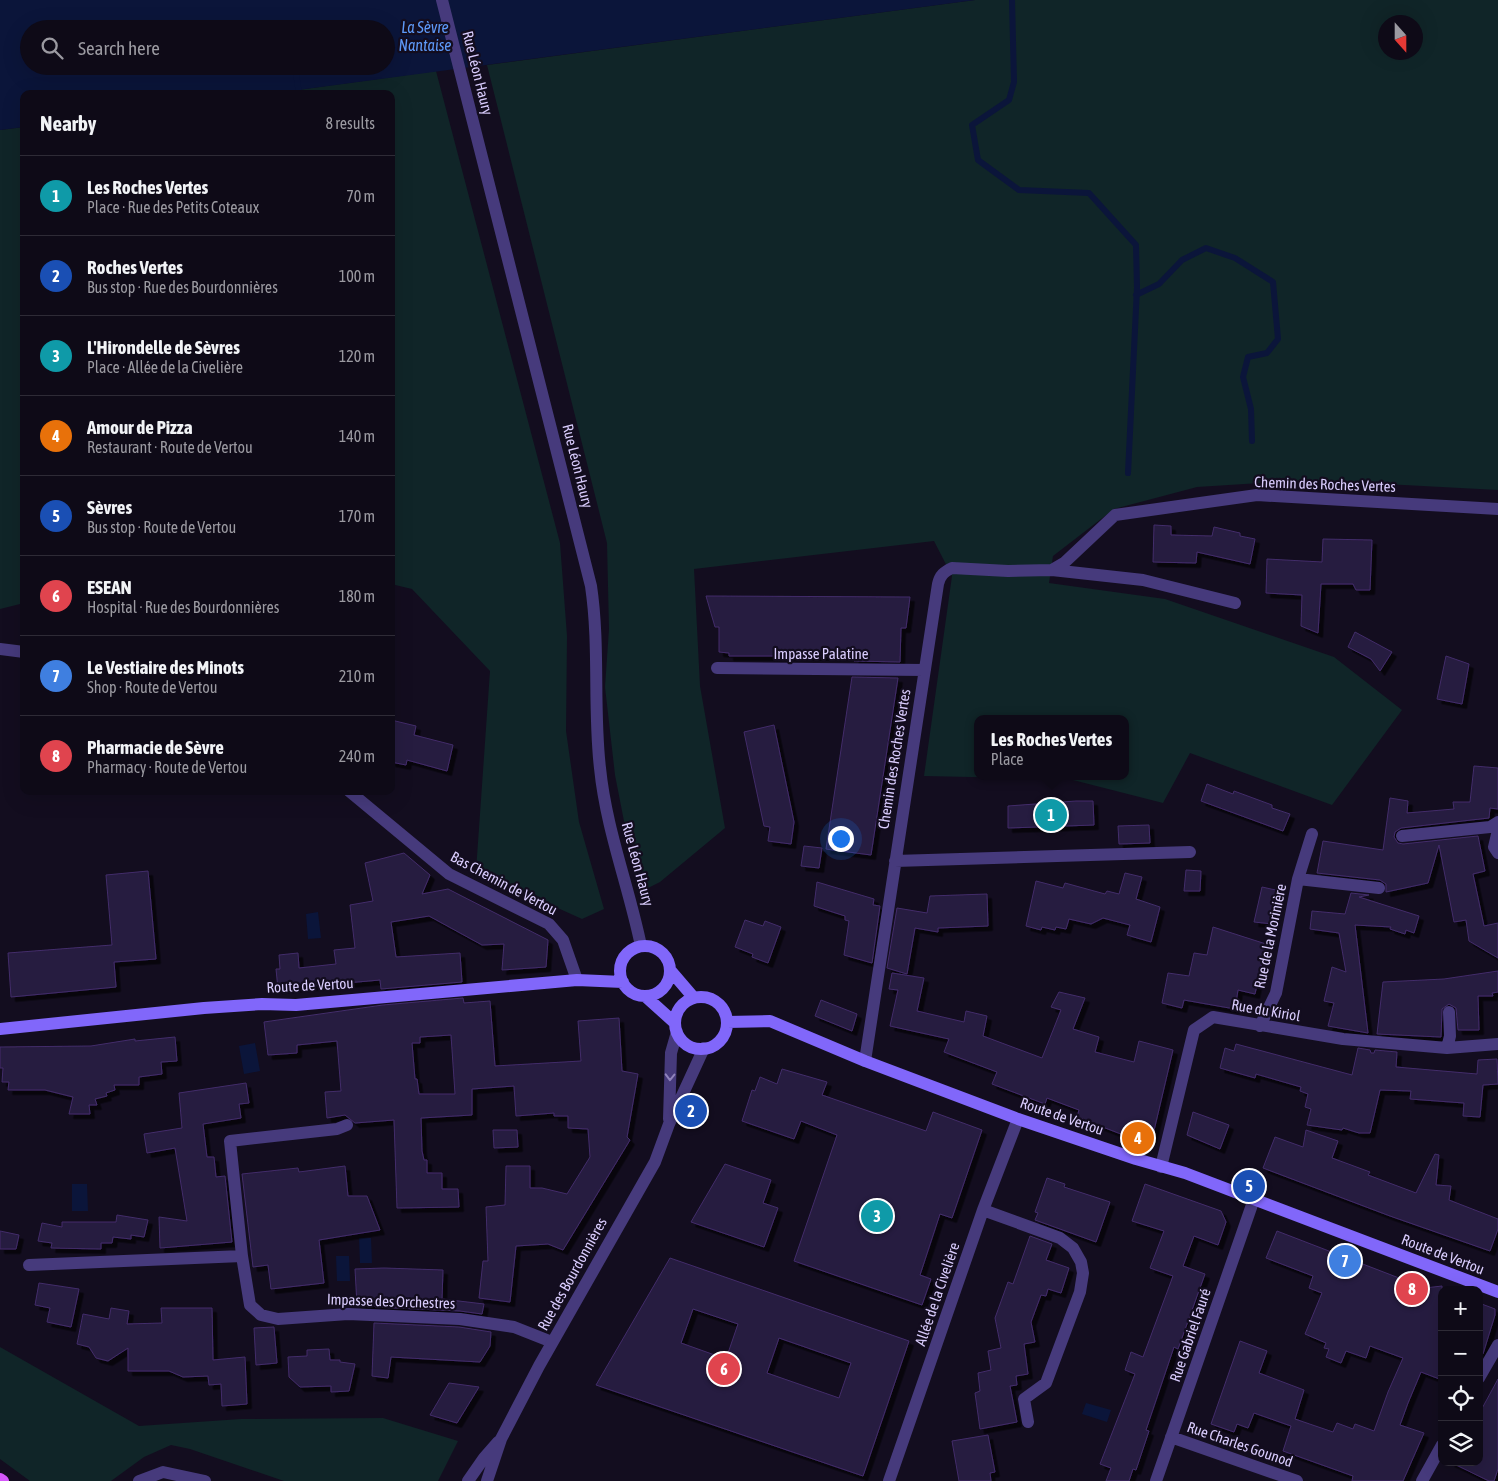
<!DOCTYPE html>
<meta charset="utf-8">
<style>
body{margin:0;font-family:"Asap Condensed",sans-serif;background:#171320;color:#f1f3f6}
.controls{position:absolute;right:15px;bottom:15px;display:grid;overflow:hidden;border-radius:10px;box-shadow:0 5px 20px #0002}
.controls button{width:45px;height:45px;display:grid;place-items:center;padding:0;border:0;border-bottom:1px solid #2e2b36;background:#0e0a17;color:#f1f3f6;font:25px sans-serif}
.compass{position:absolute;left:1378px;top:15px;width:45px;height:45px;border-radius:50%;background:#0e0a17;box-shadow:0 5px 20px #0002;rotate:159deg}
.you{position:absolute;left:840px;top:838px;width:18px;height:18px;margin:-12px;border:4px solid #fff;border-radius:50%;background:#1a73e8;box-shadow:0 0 0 8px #1a73e833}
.badge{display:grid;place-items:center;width:32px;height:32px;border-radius:50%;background:#b45309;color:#fff;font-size:16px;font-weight:700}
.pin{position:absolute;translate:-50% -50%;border:2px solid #fff;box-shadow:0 1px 5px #0006}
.popup{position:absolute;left:974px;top:715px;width:155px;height:65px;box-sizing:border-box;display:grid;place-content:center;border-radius:10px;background:#0e0a17;filter:drop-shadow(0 1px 4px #0005);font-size:16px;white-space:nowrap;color:#9b9aa1}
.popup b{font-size:19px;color:#f1f3f6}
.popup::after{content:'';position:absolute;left:50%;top:100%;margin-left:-10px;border:10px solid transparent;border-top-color:#0e0a17}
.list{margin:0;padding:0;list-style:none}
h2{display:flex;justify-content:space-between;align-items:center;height:65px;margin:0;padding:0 20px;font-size:21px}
h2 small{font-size:16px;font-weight:400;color:#9b9aa1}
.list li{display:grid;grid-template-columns:32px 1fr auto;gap:15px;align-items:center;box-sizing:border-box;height:80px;padding:0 20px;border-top:1px solid #2e2b36}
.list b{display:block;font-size:19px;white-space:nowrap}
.list p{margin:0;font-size:16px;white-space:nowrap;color:#9b9aa1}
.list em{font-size:16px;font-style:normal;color:#9b9aa1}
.icon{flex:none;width:28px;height:28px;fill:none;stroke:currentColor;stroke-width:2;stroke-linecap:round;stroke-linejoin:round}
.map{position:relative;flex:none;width:1498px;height:1481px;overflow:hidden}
.search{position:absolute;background:#0e0a17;box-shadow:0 5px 20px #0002;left:20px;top:20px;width:375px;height:55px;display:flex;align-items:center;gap:12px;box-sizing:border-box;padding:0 18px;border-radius:28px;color:#9b9aa1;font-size:19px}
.panel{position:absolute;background:#0e0a17;box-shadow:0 5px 20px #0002;left:20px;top:90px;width:375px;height:705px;border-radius:10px}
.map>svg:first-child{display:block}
</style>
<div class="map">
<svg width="1498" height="1481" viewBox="0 0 1498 1481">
<defs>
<filter id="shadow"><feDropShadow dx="4.5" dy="4.5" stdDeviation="0" flood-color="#0009"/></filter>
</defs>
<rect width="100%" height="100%" fill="#130d1f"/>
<path fill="#102528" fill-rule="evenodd" d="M975,0h523v490l-188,-10 -113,7 -83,22 -61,47 -4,27 116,16 169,58 68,53 -70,95 -142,-52 -27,50 -94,-24 -145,-3 28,-200 -18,-35 -240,28 6,117 25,142 -65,54 -22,11 -23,-118 -10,-88 4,-58 -2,-86 -120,-478zM1386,22h30v30h-30zM977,719h148v57h-148z
M436,71l124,472 7,93 -1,95 13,91 25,87 -22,10 -106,-48 14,-200 -78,-82 -21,-5v-490h-123z
M24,127v476l-24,6v-479z
M0,1347l139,79 102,-7 142,-1 75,23 -20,40h-154l-94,-32 -19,-4 -27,12 -33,24h-81l-30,-22z"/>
<path fill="#0b153a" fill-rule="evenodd" d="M0,0h975l-707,94h-244v33l-24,3zM29,29h357v37h-357z
M318,912l3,26 -13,1 -2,-25z
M255,1043l5,28 -16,3 -5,-28z
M72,1184h15l1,27h-16z
M359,1238h12l1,25h-12z
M336,1256h13l1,25h-13z
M1086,1403l25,7 -4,12 -25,-8z"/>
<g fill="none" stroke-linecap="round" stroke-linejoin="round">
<path stroke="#0b153a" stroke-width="6" d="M1012,0l2,82 -5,18 -37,25 6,35 41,30 70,3 47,52 1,43 -9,185
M295,66l4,28
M1136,295l23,-11 23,-24 24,-12 29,10 38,24 5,57 -11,14 -19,4 -5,20 8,32 1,32"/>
</g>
<path fill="#271a3f" stroke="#422d6a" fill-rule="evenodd" filter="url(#shadow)" d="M1154,525l17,1v9l41,1 2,-9 26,6v3l15,3 -5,25 -53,-12 -1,11 -43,-1z
M1323,539l49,1 -2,50h-14l-3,-6h-32l-3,49 -17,-7 1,-31 -36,-2 1,-34 55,3z
M706,596l204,1 -4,31h-5l-1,34 -46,-1 1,-5h-126v-3l-10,-1v-25h-4z
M1355,632l37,20 -12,19 -9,-12 -23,-12z
M1446,656l23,8 -7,40 -25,-5z
M852,677l46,1 -27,177 -45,-6z
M391,720l25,6 -2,9 39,10 -6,26 -40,-11 -1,5 -15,-3z
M774,725l20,97 -3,22 -23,-3 2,-14 -6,-1 -20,-94z
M1474,766l24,2v41l-8,-1 -1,10 -88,10 -6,4 -1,5 4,6 5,1 75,-8 7,35 -12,3 11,52 14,-3v35l-29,-17 -3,-21 -12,2 -15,-77 -11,38 -42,9v-8l-6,-4 -63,-7 6,-32 60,9 7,-52 18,3 -1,12 47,-4 -1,-7h17z
M1207,784l26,10 1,-3 38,14v3l18,6 -7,17 -82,-30z
M1076,801h17l1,24 -86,3v-22z
M1149,825l1,18 -31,1 -1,-18z
M804,846l18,2 -3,20 -18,-2z
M404,853l26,22 -8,19 26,-5 100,51 -2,27 -44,3 2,-26 -22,1 -53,-29 -38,6 5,35 64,-4 2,29 -81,7 -1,-9 -102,9 -2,-20h4l-1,-14 19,-2 1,15 37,-4 -2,-14 21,-2 -5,-43 23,-4 -8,-38z
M1186,870l15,1 -1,20h-16z
M148,871l8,88 -42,3 2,25 -105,10 -3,-44 104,-8 -6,-70z
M1125,873l17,4 -6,22 24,8 -9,35 -24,-7 3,-10 -27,-7 -12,6 -22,-5 -3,10 -10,-2 -1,3 -13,-3 -1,3 -15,-4 10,-45 27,7 2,-5 40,11 2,-3 12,3z
M817,882l57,17 -1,6 7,1 -8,57 -28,-8 5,-34 -4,-1v-4l-31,-10z
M1262,887l18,4 -7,33 -19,-2z
M1351,893l18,2 -10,2 60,19 -5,17 -8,-3 -1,4 -15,-5 1,-2 -36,-2 13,108 -40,-7 6,-23 -10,-2 8,-34 14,5 -7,-39 -29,-4 2,-18 33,3z
M987,894l1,32 -50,2v4l-23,-4 -8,46 -20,-6 10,-60 30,5 3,-17z
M745,920l18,6 2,-5 16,6 -13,36 -16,-6 1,-3 -18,-7z
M1213,927l53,17 -11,50 -17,-4 -3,19 -51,-9 -2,8 -20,-5 6,-30 21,3 5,-23 13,2z
M1498,971v21l-6,1 1,3h-15l1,34h-21l-2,-22 -7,-4 -7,5 -1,28 -64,-3 6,-52 61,-3z
M892,973l32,5 -7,33 47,11 2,-11 21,5 -4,20 59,22 19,-48 -10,-3 8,-15 26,6 -12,31 26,8 -4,15 39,10 5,-21 34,9 -21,89 -8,4 -67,-26 2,-7 -32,-12 -2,6 -53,-20 5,-12 -53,-20 5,-13 -59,-13 8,-36 -9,-1z
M463,998l1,5 26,-2 5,65 86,-5 -3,-40 41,-3 3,53 16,3 -11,63 3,3 -67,110 -15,-6 -32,2 -6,56 -31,-4 4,-37h5l-2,-54 19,-2 1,-39h24v22h12l25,6 23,-37 -2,-28 -20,-1v-12h-14v-3l-38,3 -2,-30 -42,3v26l-51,3 1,33 2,9h3v13h15v16h16l1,18 -62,1 -3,-88 -39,3 -10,-8 -18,3 -2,-26 16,-1 -4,-50 -40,4v8l-29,2 -4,-33 119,-17zM451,1035l4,59h-36l-2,-15h-2l-3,-36h8v-6z
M821,1000l36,14 -5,17 -37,-15z
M175,1037l2,24 -16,1 1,12 -23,3v8h-25l1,5 -9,3 1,3 -12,3 2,6h-8l1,9h-21l4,-17 -28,-7h-37l1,-8h-7l1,-14h-3v-21l91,-1 44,-7v2z
M1236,1044l116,31 6,-27 12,2 1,3h3l1,-3 22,2 -1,15 81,7 1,-14 19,-1 1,25 -15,1 -3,32 -17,-1 1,-13 -54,-4 1,-8 -31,-1 -10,43h-11l-16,-5 -1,2 -35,-5 4,-16 -6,-2 3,-13 -8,-3 1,-4 -45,-13 -1,4 -35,-10 5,-20 9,3z
M782,1069l45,13 -5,13 104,36 7,-19 49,18 -30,88 -12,-4 -20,61 11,4 -9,26 -128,-44 43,-126 -36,-14 -7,18 -52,-18 10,-31 3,1 5,-14 17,7z
M246,1083l3,20 -10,1 2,14 -38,6 4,33h7l2,20 9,-1 7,66 -72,6 -1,-31 28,4 -12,-73 -28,5 -3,-19 38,-6 -3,-35z
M1193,1112l36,13 -9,24 -33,-14z
M493,1130h24l1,17 -24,1z
M1306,1130l32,11 -6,17 38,14 -2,3 48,18 19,-39 4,1 -3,30 15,1 -2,14 49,19v10l-8,22 -100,-35 -127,-48 12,-31 28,10z
M725,1164l46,16 -8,23 15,5 -14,39 -73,-25z
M345,1166l3,30h19l13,34 -61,10 5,43 -53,6 -3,-24 -15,2 -11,-93 56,-6 1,4z
M1047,1178l18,6 -1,3 46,15 -14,40 -61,-22 3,-7 -3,-1z
M1145,1184l76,27 5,11 -8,23 -24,-9 -11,30 22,8 -27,75 -4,-2 -28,83 3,1 -13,39 -3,-1 -4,12h-23l5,-13 -11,-4 35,-90 -10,-4 6,-18 12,5 30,-81 -23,-8 14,-37 -32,-10z
M117,1215l31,5 -4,17 -13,-2v4l-18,-2 -1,6h-11v6l-50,-1 1,-5 -14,-2 4,-18 20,4v-5h54z
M0,1231l19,4 -3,14h-16z
M1277,1231l148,57 17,-2v94l-21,-8 -13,31 -8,22 24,8 -21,48h-51l1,-5 -70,-25 8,-25 -37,-13 -6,15 -11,-4 -3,8 -23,-8 29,-83 27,10 -8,22 45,17 -9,29 38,13 4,-9 16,6 2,-5 19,7 14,-39 15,-34 -33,-12 -4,12 -20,-7 -5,12 -15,-6 3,-8 -5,-1 2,-5 -21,-9 17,-41 -13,-5 4,-12 -47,-18z
M1030,1236l22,8 -6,16 23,8 -8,25 -13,-4 -2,7 -5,-1 -10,27 4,20 -11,2 4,30 -12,2 1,9 -7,1 7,36 -37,7 -5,-36 5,-2 -2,-18 13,-3 -3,-19 13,-3 -6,-30 13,-36 5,2z
M670,1258l239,83 -46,135 -267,-91zM693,1309l45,15 -12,35 -45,-16zM779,1338l72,25 -12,35 -72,-25z
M384,1268l59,2 -1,29 42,5 -2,10 -22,-3 -85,-4v-3l-18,1 -2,-36z
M39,1283l40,6 -8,38 -24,-5 3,-14 -15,-3z
M1479,1303l16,6v6l-12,39 -4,-1z
M111,1308l18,3 -2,13 35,-1 -1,-15h51l1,52 32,-3 2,47 -25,2 -1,-22 -12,1 -1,-9 -25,1 -14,-6h-41v-23l-20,13 -12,-3 -7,-11 -12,-3 6,-30 26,5z
M374,1323l85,4 32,5 -1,14 -10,16 -89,-5 -3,21 -16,-2z
M274,1327l3,36 -21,2 -2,-37z
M329,1349l1,11h10v2l15,2 -6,27 -18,1v-6l-31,1 -11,-10 -1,-20 19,-1v-6z
M1498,1379v90l-4,12h-5l-39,-19h29v-48z
M449,1383l30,4 -22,36 -27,-8z
M988,1435l7,37 -5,1 1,8h-32l-7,-40z"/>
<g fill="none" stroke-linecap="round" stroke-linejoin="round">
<path stroke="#463a7c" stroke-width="12" d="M1052,570l91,10 92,23
M0,649l24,3
M717,668l208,2
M349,791l100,83 100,50 14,16 14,40
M1498,830l-4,17 4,6
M1402,836l88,-9 8,-5
M895,861l295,-9
M1298,879l81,9
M1260,1026l16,-33 22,-114 14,-45
M1447,1048l3,-12 -1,-24
M865,1061l73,-477c2,-9 6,-12 14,-16l56,3 44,-1 12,-7 51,-48 142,-20 241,14
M347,1125l-10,4 -107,12 12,115 8,49 11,10 17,4 70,-5 112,5 54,8 38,15
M1161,1167l33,-137 19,-13 130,22 104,9 51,-4
M983,1210l77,28 13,10 8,14 2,11 -3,19 -34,91 -22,16 4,23
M29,1265l213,-9
M1479,1378l19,-33
M1171,1437l126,44
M889,1481l94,-271 35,-91
M1156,1481l98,-282
M1422,1481l20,-36"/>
<path stroke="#463a7c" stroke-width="12" d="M442,0l149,586c9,61 2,122 9,182 6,61 29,119 41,178
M669,1119l2,-66 6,-21
M139,1481l24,-9 42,9
M468,1481l16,-23 14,-16
M487,1481l14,-42 38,-73 116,-204 14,-38 35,-76"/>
<path stroke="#8167fa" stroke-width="12" d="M620 971a25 25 0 1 1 50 0a25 25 0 1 1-50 0Z
M670,970l24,28
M645,996l30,27
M675 1023a26 26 0 1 1 52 0a26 26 0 1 1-52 0Z
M727,1022l43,-1 95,40 153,58 118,40 49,14 313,119
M0,1029l204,-21 58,-4 34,1 281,-25 46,2"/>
<path stroke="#d558f9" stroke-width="12" d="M0,1479l3,2"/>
</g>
<defs><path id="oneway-chevron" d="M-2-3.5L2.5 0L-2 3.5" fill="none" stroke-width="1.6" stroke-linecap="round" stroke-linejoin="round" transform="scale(1.25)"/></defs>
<use stroke="#9083bc" href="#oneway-chevron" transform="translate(670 1077) rotate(91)"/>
<g text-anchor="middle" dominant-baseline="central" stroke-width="4.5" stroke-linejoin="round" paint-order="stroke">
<g font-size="15" fill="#d9ccfd" stroke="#130d1f">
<text transform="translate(478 73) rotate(76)">Rue Léon Haury</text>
<text transform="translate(578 466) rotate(76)">Rue Léon Haury</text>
<text transform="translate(1325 484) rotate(2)">Chemin des Roches Vertes</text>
<text x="821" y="653">Impasse Palatine</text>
<text transform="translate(894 759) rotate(-81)">Chemin des Roches Vertes</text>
<text transform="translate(638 864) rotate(75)">Rue Léon Haury</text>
<text transform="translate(504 883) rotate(28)">Bas Chemin de Vertou</text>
<text transform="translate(1270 936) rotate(-78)">Rue de la Morinière</text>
<text transform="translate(310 985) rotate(-3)">Route de Vertou</text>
<text transform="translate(1266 1010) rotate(10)">Rue du Kiriol</text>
<text transform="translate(1062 1116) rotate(19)">Route de Vertou</text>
<text transform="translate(1443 1254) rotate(21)">Route de Vertou</text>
<text transform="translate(572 1274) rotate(-61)">Rue des Bourdonnières</text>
<text transform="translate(937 1294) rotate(-71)">Allée de la Civelière</text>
<text transform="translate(391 1301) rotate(2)">Impasse des Orchestres</text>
<text transform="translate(1190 1335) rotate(-71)">Rue Gabriel Fauré</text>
<text transform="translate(1240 1444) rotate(19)">Rue Charles Gounod</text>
</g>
<g font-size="16" font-style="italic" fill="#5e9af9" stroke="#130d1f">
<text x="425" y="27">La Sèvre<tspan x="425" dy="18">Nantaise</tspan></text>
</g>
</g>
</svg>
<div class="controls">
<button>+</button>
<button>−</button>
<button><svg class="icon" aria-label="locate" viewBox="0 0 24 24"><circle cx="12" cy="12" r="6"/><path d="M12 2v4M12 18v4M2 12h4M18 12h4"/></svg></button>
<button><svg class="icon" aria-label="layers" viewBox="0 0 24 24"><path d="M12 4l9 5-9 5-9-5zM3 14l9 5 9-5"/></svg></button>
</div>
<svg class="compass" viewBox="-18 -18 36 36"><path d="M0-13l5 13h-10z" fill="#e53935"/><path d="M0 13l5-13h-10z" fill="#9b9aa1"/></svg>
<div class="you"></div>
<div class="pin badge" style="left:1051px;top:815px;background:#0f9aa8">1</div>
<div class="popup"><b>Les Roches Vertes</b>Place</div>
<div class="pin badge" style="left:691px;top:1111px;background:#1a4fb4">2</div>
<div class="pin badge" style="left:877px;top:1216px;background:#0f9aa8">3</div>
<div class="pin badge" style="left:1138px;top:1138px;background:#e8710a">4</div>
<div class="pin badge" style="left:1249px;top:1186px;background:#1a4fb4">5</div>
<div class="pin badge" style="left:724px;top:1369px;background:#e0444e">6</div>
<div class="pin badge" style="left:1345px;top:1261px;background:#3f7fe0">7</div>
<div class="pin badge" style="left:1412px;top:1289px;background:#e0444e">8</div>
<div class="search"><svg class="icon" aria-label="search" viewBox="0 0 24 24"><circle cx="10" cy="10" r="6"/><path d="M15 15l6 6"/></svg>Search here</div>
<section class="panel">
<h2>Nearby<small>8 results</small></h2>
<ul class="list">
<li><span class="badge" style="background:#0f9aa8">1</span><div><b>Les Roches Vertes</b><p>Place · Rue des Petits Coteaux</p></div><em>70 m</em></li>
<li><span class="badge" style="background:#1a4fb4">2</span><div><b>Roches Vertes</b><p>Bus stop · Rue des Bourdonnières</p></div><em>100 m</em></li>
<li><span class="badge" style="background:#0f9aa8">3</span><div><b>L'Hirondelle de Sèvres</b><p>Place · Allée de la Civelière</p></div><em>120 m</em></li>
<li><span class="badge" style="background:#e8710a">4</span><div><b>Amour de Pizza</b><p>Restaurant · Route de Vertou</p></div><em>140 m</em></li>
<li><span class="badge" style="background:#1a4fb4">5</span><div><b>Sèvres</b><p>Bus stop · Route de Vertou</p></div><em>170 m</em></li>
<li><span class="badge" style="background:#e0444e">6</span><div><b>ESEAN</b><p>Hospital · Rue des Bourdonnières</p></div><em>180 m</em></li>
<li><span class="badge" style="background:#3f7fe0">7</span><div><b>Le Vestiaire des Minots</b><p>Shop · Route de Vertou</p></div><em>210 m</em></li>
<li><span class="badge" style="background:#e0444e">8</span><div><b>Pharmacie de Sèvre</b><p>Pharmacy · Route de Vertou</p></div><em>240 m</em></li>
</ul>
</section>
</div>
